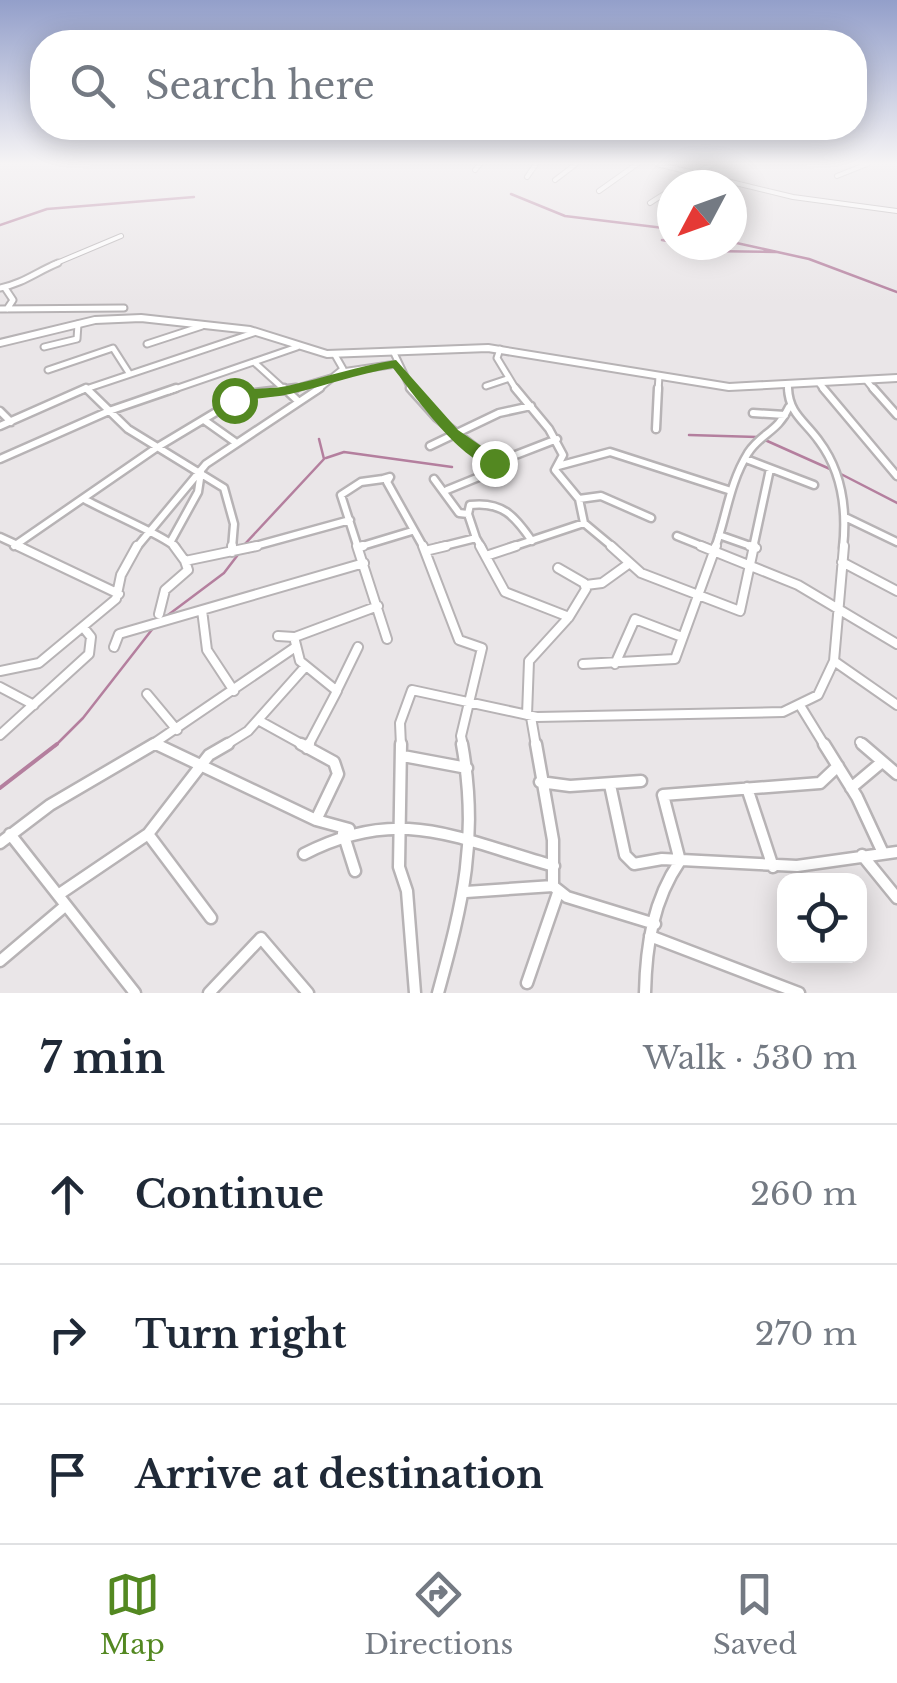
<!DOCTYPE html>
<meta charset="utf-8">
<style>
body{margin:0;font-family:"Libre Baskerville",serif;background:#f2f2f3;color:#1f2937}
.controls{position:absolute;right:30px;bottom:30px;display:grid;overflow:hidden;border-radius:20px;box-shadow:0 5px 25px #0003}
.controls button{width:90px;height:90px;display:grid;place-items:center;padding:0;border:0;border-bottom:2px solid #e0e1e3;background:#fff;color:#1f2937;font:50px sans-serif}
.compass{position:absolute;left:657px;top:170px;width:90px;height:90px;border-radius:50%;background:#fff;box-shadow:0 5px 25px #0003;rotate:229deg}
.stop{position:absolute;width:30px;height:30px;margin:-22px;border:8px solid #538821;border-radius:50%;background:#fff}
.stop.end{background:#538821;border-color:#fff;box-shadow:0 2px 10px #0008}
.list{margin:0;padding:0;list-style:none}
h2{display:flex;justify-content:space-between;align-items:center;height:130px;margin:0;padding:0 40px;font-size:42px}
h2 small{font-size:32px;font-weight:400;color:#747a83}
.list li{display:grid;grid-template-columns:65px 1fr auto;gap:30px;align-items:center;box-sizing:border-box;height:140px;padding:0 40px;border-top:2px solid #e0e1e3}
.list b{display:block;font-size:38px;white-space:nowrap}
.list em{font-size:32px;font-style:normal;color:#747a83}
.icon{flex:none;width:55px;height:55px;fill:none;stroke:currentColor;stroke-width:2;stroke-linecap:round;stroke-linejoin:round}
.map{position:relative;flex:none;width:897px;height:993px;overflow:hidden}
.search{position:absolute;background:#fff;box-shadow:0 5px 25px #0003;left:30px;right:30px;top:30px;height:110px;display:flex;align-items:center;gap:25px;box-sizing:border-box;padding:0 35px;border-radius:40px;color:#747a83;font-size:38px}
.sheet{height:550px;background:#fff}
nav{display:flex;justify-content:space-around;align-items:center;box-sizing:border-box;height:140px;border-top:2px solid #e0e1e3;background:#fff;font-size:28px;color:#747a83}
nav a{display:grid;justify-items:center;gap:5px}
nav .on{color:#538821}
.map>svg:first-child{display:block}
</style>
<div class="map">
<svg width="897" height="993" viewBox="0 0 897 993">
<rect width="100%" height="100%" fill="#eae6e8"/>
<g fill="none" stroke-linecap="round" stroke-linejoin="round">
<path stroke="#b47f9e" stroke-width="2.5" d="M511,194l54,22 107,13
M0,225l47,-16 147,-12
M662,240l10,2
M732,242l77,17 88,33
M683,245l23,6 70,1
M689,435l68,2
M765,440l65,29
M326,458l18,-6 108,15
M837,472l60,31
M244,545l80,-86 -5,-20
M168,615l56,-42 16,-21
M55,746l28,-28 71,-91"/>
<path stroke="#b47f9e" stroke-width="4" d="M0,788l57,-44"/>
<defs>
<path id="street-far4" d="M657,164l136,33 104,14
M475,170l5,-6
M696,173l17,-9
M837,176l30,-12
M527,177l9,-13
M555,180l21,-16
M678,185l19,-11
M599,191l38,-27
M650,203l22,-14
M52,265l69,-29"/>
<path id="street-far3" d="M0,288c24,-5 36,-16 58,-25
M5,288l8,12 -6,9
M0,309l124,-1
M147,344l55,-18
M44,347l33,-8 1,-15
M500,349l-3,9 20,33
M394,353l18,38
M254,362l32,29
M48,370l65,-22 16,25
M342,372l54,-8
M866,380l9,11
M819,383l6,8
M788,384v7
M486,386l21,-7
M86,388l3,3
M80,391l176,-59
M169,391l128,-44
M287,391l47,-14
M316,391l27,-22 -8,-14
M658,391l1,-15"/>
<path id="street-far2" d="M86,388l42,41 96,59 10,36 -2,24
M284,388l14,13
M410,388l27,30 64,50 -54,22
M515,388l34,41 14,26 -8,15 24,29 5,24
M788,388c1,26 17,33 31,53 24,32 28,70 24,107
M823,388l74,88
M873,388l24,27
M0,411l11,11
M753,413l32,2
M204,420l31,22
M0,426l86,-38
M656,429l2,-41
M430,446l69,-33 32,-7
M0,459l109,-48 67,-23
M746,459l68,26
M495,463l62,-24
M558,466l52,-14 118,38
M383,479l7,-2 -3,5 37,66
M434,479l25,34 9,1
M84,499c17,10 85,39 92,49
M579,499l22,-3 50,22
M847,518l50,24
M719,535l37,13
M677,536l30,12
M0,537l24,11
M476,538l-8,-24 2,-9c32,-4 45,11 62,36
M171,541l27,-49 3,-20
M14,546l142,-98 90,-54 50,-6
M359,547l53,-16
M136,548l70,-84 114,-76
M248,548l102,-28
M358,548l-17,-53 20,-13 22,-3
M436,548l40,-10 6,10
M509,548l75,-25 30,25
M715,548c12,-33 14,-64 33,-95 13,-20 30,-21 41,-46
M753,548l17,-79"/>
<path id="street-far1" d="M18,546l101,48
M174,546l11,15 72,-15
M357,546l30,93
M423,546l36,94 23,8 -21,88 2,10
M480,546l25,46 64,25
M611,546l30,27 99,38 14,-65
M701,546l97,39 99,59
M750,546l6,2
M844,546l-10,115 63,44
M359,547l4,-1
M425,551l21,-5
M232,552v-6
M486,556l30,-10
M842,562l55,29
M586,585l16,-2 25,-18
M202,610l5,40 27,41
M159,614l6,-24 23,-20 -3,-9
M278,636l16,1 6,24 37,30 -29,55
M295,637l83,-31
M114,647l5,-13 245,-71
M583,664l92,-5 41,-113
M615,664l20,-45 47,18
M0,671l39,-8 77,-64 5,-24 16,-29
M0,687l34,18
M337,690l21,-43
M147,694l30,36
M801,707l24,39
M527,715l2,-54 40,-44 17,-28 -2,-6 -26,-15
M531,717l5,29
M258,720l47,26
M0,735l89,-81 2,-17 -8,-10
M860,742l5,4
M155,743l6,3
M150,746l144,-98
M224,746l24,-15 57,-64
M401,746l-1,-23 12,-33 125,27 246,-5 35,-17 16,-34"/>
<path id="street" d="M156,744l160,76
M301,744l33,18 4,12 -22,46 33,9
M401,744l-2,123 8,24 8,102
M536,744l17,96v46
M824,744l33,53 26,56
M862,744l35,30
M307,748l2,-4
M403,756l64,12
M540,782l30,4 71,-5
M610,785l15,70 9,9 28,-5 135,7 100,-14
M747,788l26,79
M851,788l31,-26
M343,833l12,38
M10,834l125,159
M148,834l63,84
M0,843l50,-38 104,-61
M304,854c97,-50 153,-15 250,12
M862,855l35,43
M466,892l87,-6 14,11 88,27
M58,895l90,-61 61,-79 19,-11
M650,936l149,57
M0,961l65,-55
M527,983l31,-90
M209,993l52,-55 47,55
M438,993c25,-91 41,-155 24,-249
M645,993c1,-47 8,-93 35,-132l-17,-66 157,-12 18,-17"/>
<path id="secondary" d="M0,343l95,-23 46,-2 109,12 77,24 161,-6 241,39 168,-9"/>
</defs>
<use href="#street-far4" stroke="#b7b3b5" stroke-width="6"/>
<use href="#street-far3" stroke="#b7b3b5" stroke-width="9"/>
<use href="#street-far2" stroke="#b7b3b5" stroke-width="11"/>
<use href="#street-far1" stroke="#b7b3b5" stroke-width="12"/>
<use href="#street" stroke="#b7b3b5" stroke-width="15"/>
<use href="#secondary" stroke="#b7b3b5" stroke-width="10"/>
<use href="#street-far4" stroke="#fff" stroke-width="4"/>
<use href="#street-far3" stroke="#fff" stroke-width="5"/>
<use href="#street-far2" stroke="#fff" stroke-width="6"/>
<use href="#street-far1" stroke="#fff" stroke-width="8"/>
<use href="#street" stroke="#fff" stroke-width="10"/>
<use href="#secondary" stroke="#fff" stroke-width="6"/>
</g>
<linearGradient id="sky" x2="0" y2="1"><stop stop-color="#939fca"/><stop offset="0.54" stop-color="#f6f4f5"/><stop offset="1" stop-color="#f6f4f5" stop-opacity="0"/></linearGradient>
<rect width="897" height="303" fill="url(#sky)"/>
<path fill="#538821" d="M396,360l62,70 42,29v8c-34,4 -87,-74 -107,-99 -36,6 -68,18 -103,26 -23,5 -31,2 -56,11l-7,-5c20,-16 37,-9 60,-14 37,-8 71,-20 109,-26z"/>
</svg>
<div class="controls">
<button><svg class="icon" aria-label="locate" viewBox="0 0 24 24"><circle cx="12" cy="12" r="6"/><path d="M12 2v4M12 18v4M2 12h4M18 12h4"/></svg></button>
</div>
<svg class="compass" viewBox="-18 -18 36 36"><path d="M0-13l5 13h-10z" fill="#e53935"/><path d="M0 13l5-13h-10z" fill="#747a83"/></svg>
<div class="stop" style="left:234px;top:400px"></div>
<div class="stop end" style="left:494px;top:463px"></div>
<div class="search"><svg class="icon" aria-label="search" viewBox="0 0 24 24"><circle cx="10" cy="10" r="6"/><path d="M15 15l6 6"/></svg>Search here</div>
</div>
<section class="sheet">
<h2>7 min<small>Walk · 530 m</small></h2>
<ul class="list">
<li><svg class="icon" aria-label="ahead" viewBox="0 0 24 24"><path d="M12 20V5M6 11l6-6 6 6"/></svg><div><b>Continue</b></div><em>260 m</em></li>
<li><svg class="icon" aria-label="right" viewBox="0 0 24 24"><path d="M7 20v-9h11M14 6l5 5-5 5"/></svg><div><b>Turn right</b></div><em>270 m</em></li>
<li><svg class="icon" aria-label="arrive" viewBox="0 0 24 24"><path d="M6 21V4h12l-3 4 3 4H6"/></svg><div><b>Arrive at destination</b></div></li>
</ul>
</section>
<nav>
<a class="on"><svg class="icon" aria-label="map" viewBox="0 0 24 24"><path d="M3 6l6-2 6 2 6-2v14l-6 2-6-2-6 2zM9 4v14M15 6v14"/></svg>Map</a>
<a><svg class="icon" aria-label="directions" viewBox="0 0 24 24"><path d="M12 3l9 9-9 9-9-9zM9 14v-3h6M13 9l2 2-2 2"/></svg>Directions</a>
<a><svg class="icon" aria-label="saved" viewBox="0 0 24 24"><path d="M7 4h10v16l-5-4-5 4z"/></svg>Saved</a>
</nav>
